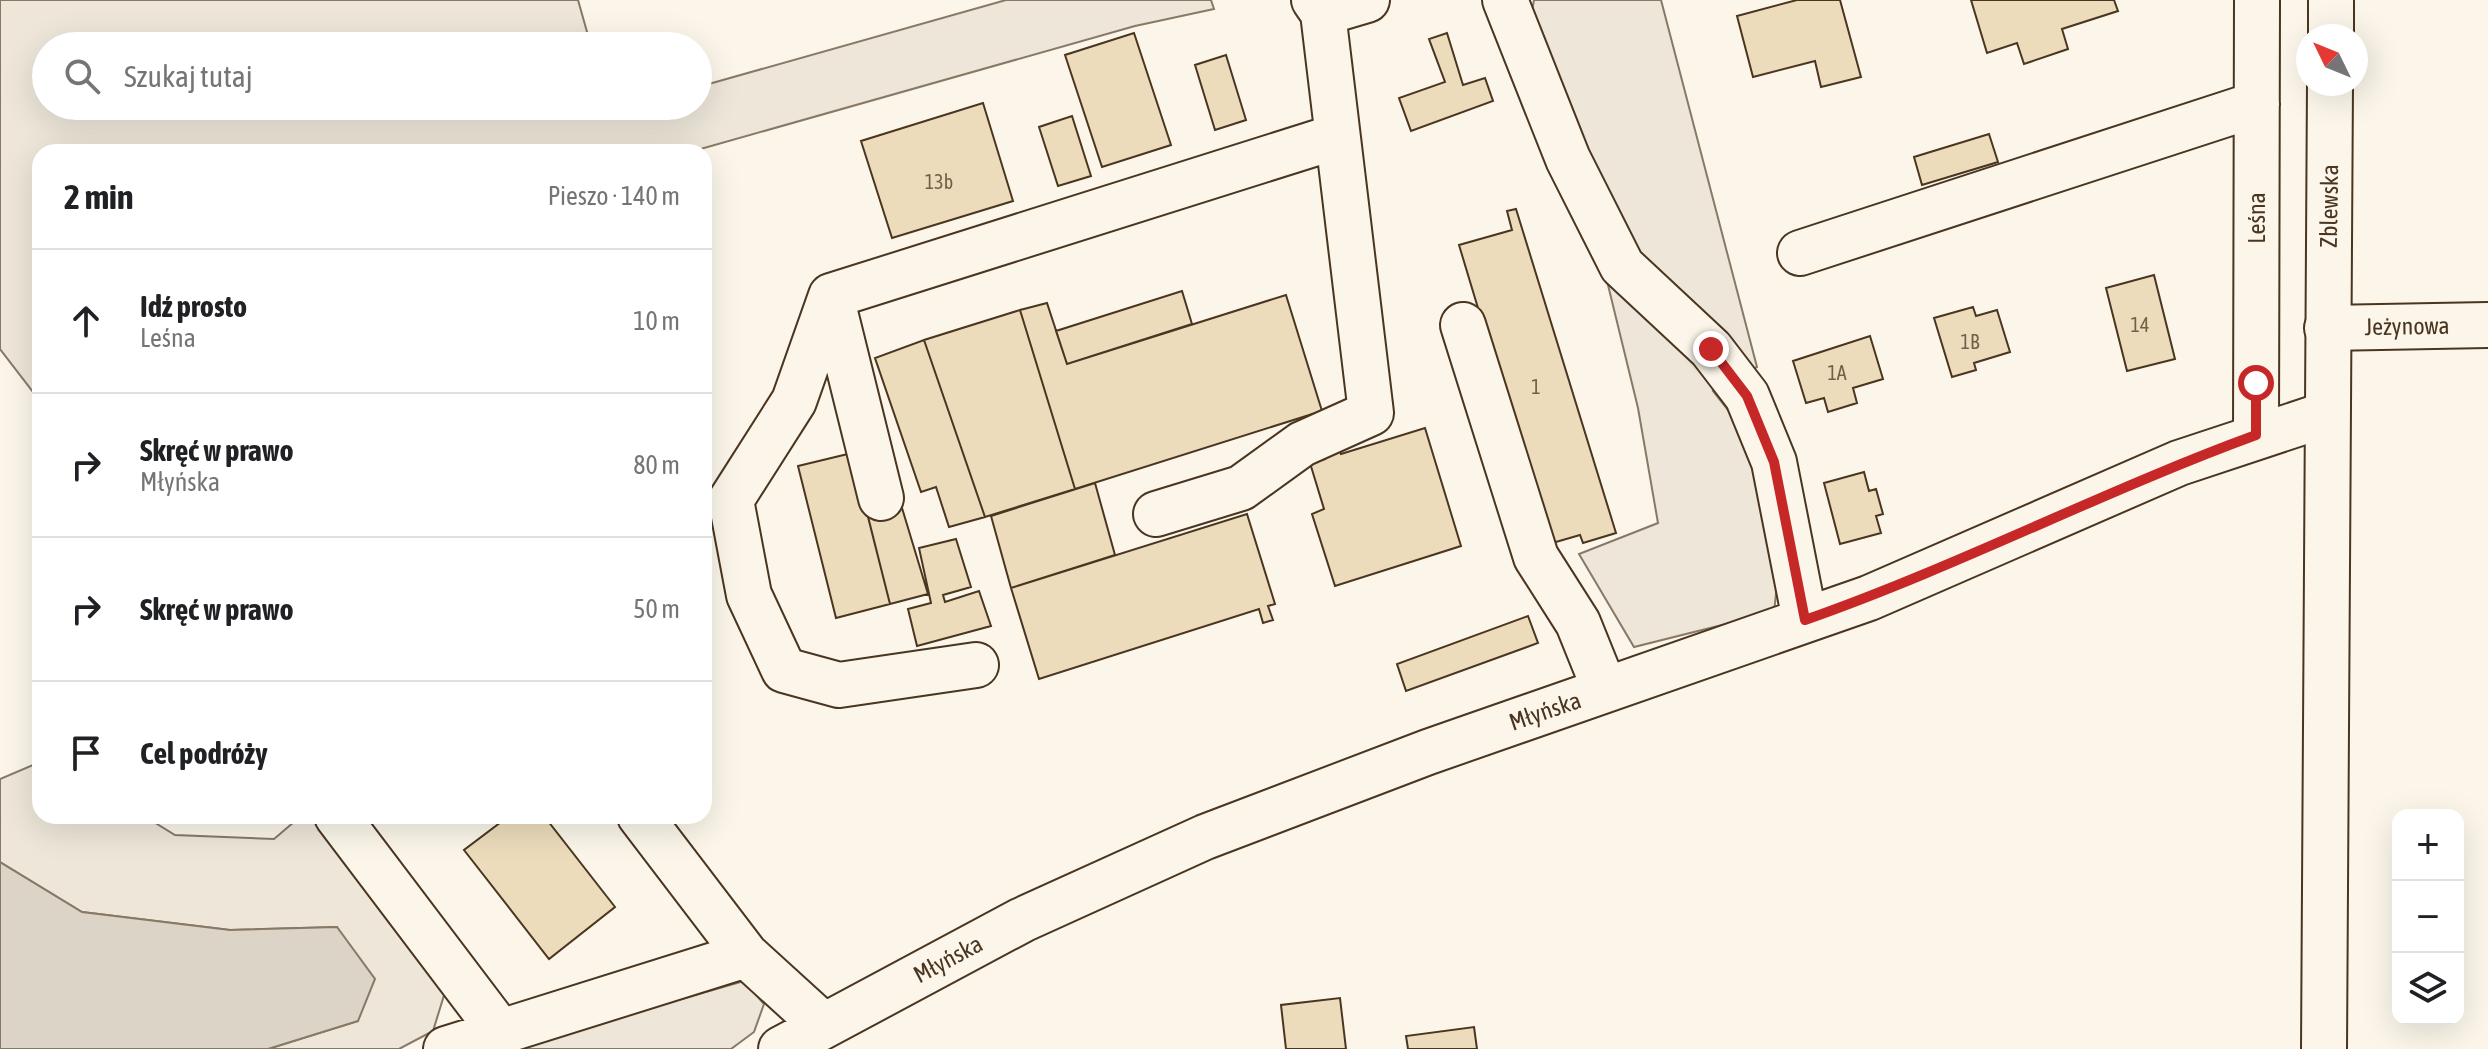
<!DOCTYPE html>
<html lang="pl">
<meta charset="utf-8">
<style>
body{margin:0;font-family:"Asap Condensed",sans-serif;background:#f6f6f6;color:#202124}
.controls{position:absolute;right:24px;bottom:24px;display:grid;overflow:hidden;border-radius:16px;box-shadow:0 8px 32px #0002}
.controls button{width:72px;height:72px;display:grid;place-items:center;padding:0;border:0;border-bottom:2px solid #e0e0e0;background:#fff;color:#202124;font:40px sans-serif}
.compass{position:absolute;left:2296px;top:24px;width:72px;height:72px;border-radius:50%;background:#fff;box-shadow:0 8px 32px #0002;rotate:313deg}
.stop{position:absolute;width:24px;height:24px;margin:-18px;border:6px solid #c62828;border-radius:50%;background:#fff}
.stop.end{background:#c62828;border-color:#fff;box-shadow:0 2px 8px #0008}
.list{margin:0;padding:0;list-style:none}
h2{display:flex;justify-content:space-between;align-items:center;height:104px;margin:0;padding:0 32px;font-size:34px}
h2 small{font-size:26px;font-weight:400;color:#757577}
.list li{display:grid;grid-template-columns:52px 1fr auto;gap:24px;align-items:center;box-sizing:border-box;height:144px;padding:0 32px;border-top:2px solid #e0e0e0}
.list b{display:block;font-size:30px;white-space:nowrap}
.list p{margin:0;font-size:26px;white-space:nowrap;color:#757577}
.list em{font-size:26px;font-style:normal;color:#757577}
.icon{flex:none;width:44px;height:44px;fill:none;stroke:currentColor;stroke-width:2;stroke-linecap:round;stroke-linejoin:round}
.map{position:relative;flex:none;width:2488px;height:1049px;overflow:hidden}
.search{position:absolute;background:#fff;box-shadow:0 8px 32px #0002;left:32px;top:32px;width:680px;height:88px;display:flex;align-items:center;gap:20px;box-sizing:border-box;padding:0 28px;border-radius:44px;color:#757577;font-size:30px}
.panel{position:absolute;background:#fff;box-shadow:0 8px 32px #0002;left:32px;top:144px;width:680px;height:680px;border-radius:24px}
.map>svg:first-child{display:block}
</style>
<div class="map">
<svg width="2488" height="1049" viewBox="0 0 2488 1049">
<rect width="100%" height="100%" fill="#fbf6e9"/>
<path fill="#ede6d9" stroke="#887966" stroke-width="2" d="M0,0h578l13,46h-545v60h564l1,5 18,-5h69v-19l308,-87h205l3,9 -79,17 -445,126h-650v249l-40,-52z
M1534,0h127l96,367 -44,24 26,33 23,37 17,106 -5,45 -140,35 -55,-93 79,-31 -20,-115 -30,-123 28,-7 -106,-257z
M40,762v54h104l31,19 99,4 27,-23h12l103,126 30,47 -13,42 -34,18h-131l90,-28 -21,-94 -107,3 -148,-18 -82,-50v-83z
M744,981l20,23 -10,28 -23,17h-223z"/>
<path fill="#dcd4c6" stroke="#887966" stroke-width="2" d="M0,862l82,50 148,18 107,-3 38,52 -17,42 -90,28h-268z"/>
<path fill="#ecdcbc" stroke="#4a3520" stroke-width="2" d="M1797,0h43l21,77 -40,10 -6,-26 -62,16 -16,-61z
M1971,0h143l4,11 -56,18 6,20 -44,15 -7,-21 -30,10z
M1134,33l37,112 -69,22 -37,-112z
M1447,33l16,52 22,-7 8,23 -82,30 -12,-33 46,-16 -16,-43z
M1226,55l20,65 -31,10 -20,-65z
M983,103l30,98 -121,37 -31,-97z
M1072,116l19,60 -33,10 -19,-59z
M1989,134l9,28 -76,23 -8,-28z
M1516,209l100,324 -33,10 -3,-8 -31,9 -90,-299 53,-15 -5,-19z
M2154,275l21,84 -48,12 -21,-83z
M1182,291l10,33 -125,40 -11,-33z
M1286,295l36,116 -247,78 -55,-179 27,-7 20,61z
M1973,307l3,9 21,-6 13,42 -36,11 2,7 -24,7 -18,-59z
M1020,310l55,179 -90,28 -61,-177z
M1870,336l13,43 -30,9 4,15 -29,9 -4,-14 -18,5 -13,-42z
M924,340l61,177 -36,10 -13,-40 -15,5 -46,-134z
M1425,428l36,118 -126,40 -23,-72 12,-5 -14,-46 15,-4 -3,-11 15,-5 4,11z
M852,453l38,151 -54,14 -38,-152z
M1864,472l5,19 7,-2 7,25 -7,2 5,17 -41,11 -16,-61z
M1095,483l20,72 -104,33 -20,-72z
M902,508l26,86 -38,10 -22,-87z
M1247,514l28,90 -7,2 5,14 -10,3 -4,-14 -220,70 -28,-91z
M956,539l15,48 -28,8 2,7 34,-11 12,35 -74,20 -9,-37 23,-6 -12,-55z
M1528,616l10,27 -132,48 -9,-27z
M509,816h35l71,91 -66,52 -85,-109z
M1340,998l6,51h-60l-5,-44z
M1474,1027l3,22h-69l-2,-13z"/>
<g fill="none" stroke-linecap="round" stroke-linejoin="round">
<defs>
<path id="minor" d="M1505,0l63,159 54,107 89,83 36,47 27,66 31,158
M1323,13l44,-13
M1800,253l457,-149
M831,296l-37,105 -63,99 18,95 35,75 55,15 137,-20
M1463,325l73,232 42,66 27,67
M2327,328l161,-3
M2256,435l1,-435
M881,498l-50,-202 504,-159
M1156,514l85,-26 61,-44 69,-31 -48,-400 -9,-13
M337,816l162,214
M640,816l106,139 78,71
M446,1049l300,-94
M781,1049l241,-129 183,-83 223,-85 441,-154 310,-135 148,-49"/>
<path id="major" d="M2331,36v-36
M2324,1049l6,-965"/>
</defs>
<use href="#minor" stroke="#4a3520" stroke-width="48"/>
<use href="#major" stroke="#4a3520" stroke-width="48"/>
<use href="#minor" stroke="#fbf6e9" stroke-width="44"/>
<use href="#major" stroke="#fbf6e9" stroke-width="44"/>
</g>
<g fill="none" stroke-linecap="round" stroke-linejoin="round">
<path stroke="#c62828" stroke-width="10" d="M1711,349l36,47 27,66 31,158c154,-54 298,-129 451,-185v-52"/>
</g>
<g text-anchor="middle" dominant-baseline="central" stroke-width="6" stroke-linejoin="round" paint-order="stroke">
<g font-size="20" fill="#725f47">
<text x="939" y="181">13b</text>
<text x="2140" y="324">14</text>
<text x="1970" y="341">1B</text>
<text x="1837" y="372">1A</text>
<text x="1536" y="386">1</text>
</g>
<g font-size="24" fill="#4a3520" stroke="#fbf6e9">
<text transform="translate(2329 206) rotate(-89)">Zblewska</text>
<text transform="translate(2256 218) rotate(-90)">Leśna</text>
<text transform="translate(2407 326) rotate(-1)">Jeżynowa</text>
<text transform="translate(1545 711) rotate(-19)">Młyńska</text>
<text transform="translate(948 959) rotate(-28)">Młyńska</text>
</g>
</g>
</svg>
<div class="controls">
<button>+</button>
<button>−</button>
<button><svg class="icon" aria-label="layers" viewBox="0 0 24 24"><path d="M12 4l9 5-9 5-9-5zM3 14l9 5 9-5"/></svg></button>
</div>
<svg class="compass" viewBox="-18 -18 36 36"><path d="M0-13l5 13h-10z" fill="#e53935"/><path d="M0 13l5-13h-10z" fill="#757577"/></svg>
<div class="stop" style="left:2256px;top:383px"></div>
<div class="stop end" style="left:1711px;top:349px"></div>
<div class="search"><svg class="icon" aria-label="search" viewBox="0 0 24 24"><circle cx="10" cy="10" r="6"/><path d="M15 15l6 6"/></svg>Szukaj tutaj</div>
<section class="panel">
<h2>2 min<small>Pieszo · 140 m</small></h2>
<ul class="list">
<li><svg class="icon" aria-label="ahead" viewBox="0 0 24 24"><path d="M12 20V5M6 11l6-6 6 6"/></svg><div><b>Idź prosto</b><p>Leśna</p></div><em>10 m</em></li>
<li><svg class="icon" aria-label="right" viewBox="0 0 24 24"><path d="M7 20v-9h11M14 6l5 5-5 5"/></svg><div><b>Skręć w prawo</b><p>Młyńska</p></div><em>80 m</em></li>
<li><svg class="icon" aria-label="right" viewBox="0 0 24 24"><path d="M7 20v-9h11M14 6l5 5-5 5"/></svg><div><b>Skręć w prawo</b></div><em>50 m</em></li>
<li><svg class="icon" aria-label="arrive" viewBox="0 0 24 24"><path d="M6 21V4h12l-3 4 3 4H6"/></svg><div><b>Cel podróży</b></div></li>
</ul>
</section>
</div>
